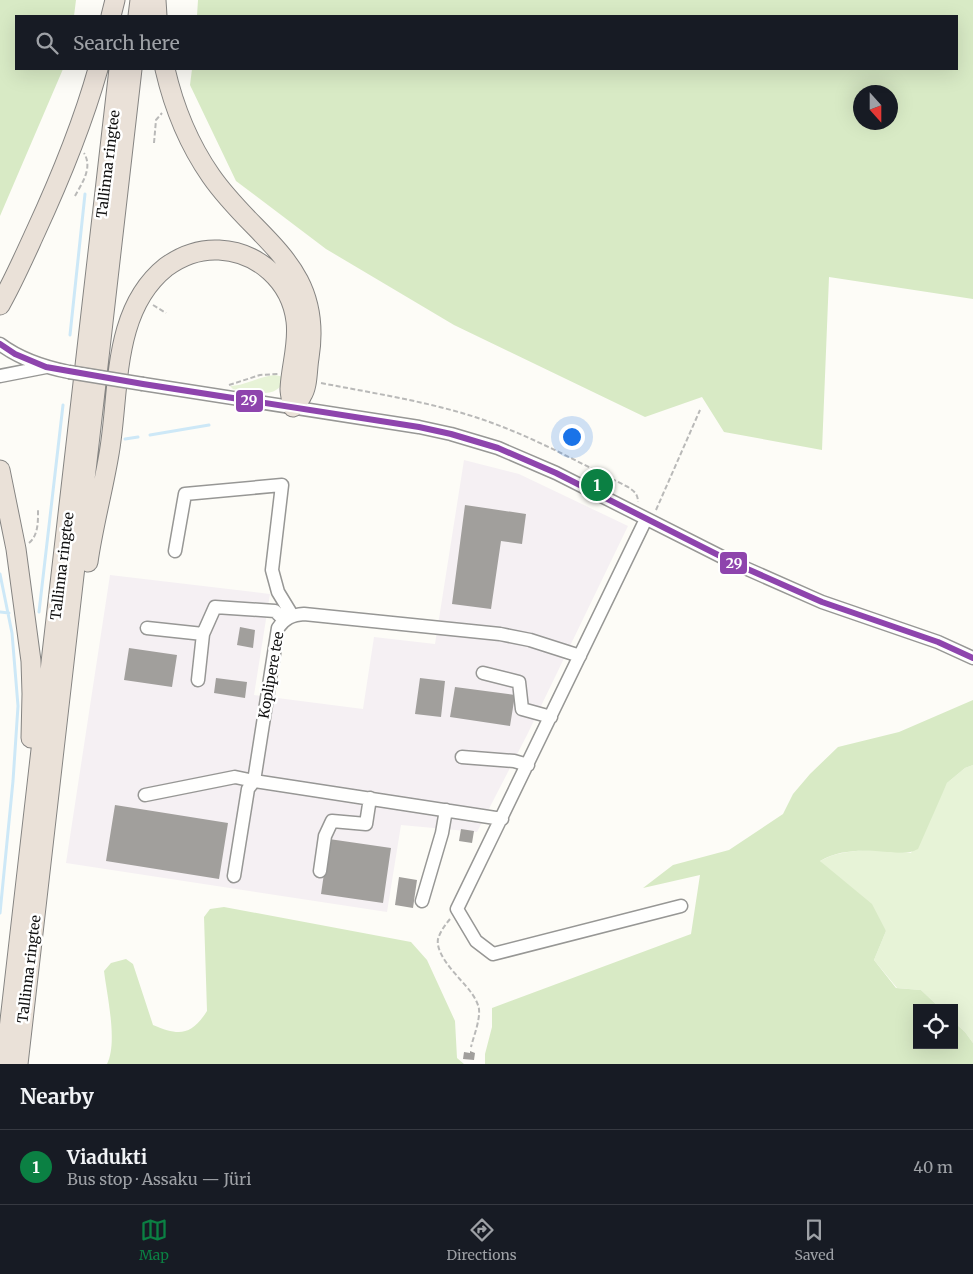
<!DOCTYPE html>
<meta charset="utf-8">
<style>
body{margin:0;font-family:Merriweather,serif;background:#242831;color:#f1f3f6}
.controls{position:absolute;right:15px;bottom:15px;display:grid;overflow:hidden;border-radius:0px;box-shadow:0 5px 20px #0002}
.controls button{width:45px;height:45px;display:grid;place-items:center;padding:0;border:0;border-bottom:1px solid #363941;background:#171b24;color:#f1f3f6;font:25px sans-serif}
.compass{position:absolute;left:853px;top:85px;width:45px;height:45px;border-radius:50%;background:#171b24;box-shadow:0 5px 20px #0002;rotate:159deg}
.you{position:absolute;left:571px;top:436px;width:18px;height:18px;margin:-12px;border:4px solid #fff;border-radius:50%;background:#1a73e8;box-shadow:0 0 0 8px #1a73e833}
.badge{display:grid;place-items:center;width:32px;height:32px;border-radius:50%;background:#0b8043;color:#fff;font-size:16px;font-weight:700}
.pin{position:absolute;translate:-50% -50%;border:2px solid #fff;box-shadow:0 1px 5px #0006}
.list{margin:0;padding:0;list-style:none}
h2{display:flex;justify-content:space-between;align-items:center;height:65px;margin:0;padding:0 20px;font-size:21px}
h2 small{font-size:16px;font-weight:400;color:#9ea1a6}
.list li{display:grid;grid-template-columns:32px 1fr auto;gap:15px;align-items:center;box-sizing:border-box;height:75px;padding:0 20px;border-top:1px solid #363941}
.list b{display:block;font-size:19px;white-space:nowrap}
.list p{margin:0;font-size:16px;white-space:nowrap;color:#9ea1a6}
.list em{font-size:16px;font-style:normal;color:#9ea1a6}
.icon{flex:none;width:28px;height:28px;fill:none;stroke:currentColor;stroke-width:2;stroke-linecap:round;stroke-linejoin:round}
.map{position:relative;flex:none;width:973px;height:1064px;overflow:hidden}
.search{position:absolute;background:#171b24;box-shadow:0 5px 20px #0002;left:15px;right:15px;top:15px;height:55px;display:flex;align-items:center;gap:12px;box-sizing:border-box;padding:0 18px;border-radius:0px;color:#9ea1a6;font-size:19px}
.sheet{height:140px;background:#171b24}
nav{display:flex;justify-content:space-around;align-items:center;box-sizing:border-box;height:70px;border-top:1px solid #363941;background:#171b24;font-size:14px;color:#9ea1a6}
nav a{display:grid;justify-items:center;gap:2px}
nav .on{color:#0b8043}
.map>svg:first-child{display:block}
</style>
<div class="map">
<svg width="973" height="1064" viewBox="0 0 973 1064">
<rect width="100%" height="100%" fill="#fdfcf7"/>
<path fill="#f5f0f3" d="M464,460l55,14 109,52 -101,209 -50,97 -76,-7 -14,87 -321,-49 44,-288 160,19 -16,101 109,14 11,-72 61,7z"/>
<path fill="#e7f3d7" d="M275,375l9,2c-3,24 -35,15 -51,12l-3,-3c16,0 29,-10 45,-11z
M973,765v278l-8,-11 -11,-10v-14h-14l-19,-18 -24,-2 -23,-28 12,-29 -66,-70c27,-15 61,-10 91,-8l36,-70 18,-15z"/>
<path fill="#d8eac5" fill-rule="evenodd" d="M0,0h76l-2,16h-58v53h47l-63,147z
M198,0h775v299l-144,-22 -7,173 -98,-18 -22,-35 -57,20 -191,-92 -128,-76 -90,-68 -46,-96 2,-16h765v-53h-760zM890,92v30h-30v-30z
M973,700v65l-8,3 -18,15 -29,66c-10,6 -20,3 -31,3 -22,-2 -47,-3 -67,9l52,43 14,27 -12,29 22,28 25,2 19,18h-23v37h37v-23l11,10 8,11v21h-488v-10l7,-27v-19l199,-74 9,-59 -57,13 30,-23 56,-15 54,-36 10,-20 17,-20 28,-27 61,-15z
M224,907l187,35 16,18 28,61 2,37 7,6h-357c11,-21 0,-69 -3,-93l7,-8 15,-4 7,5 20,61c26,11 38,11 54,-14l-3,-94 6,-8z"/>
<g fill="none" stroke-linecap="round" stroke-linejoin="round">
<path stroke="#cde8f7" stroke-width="3" d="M70,335l15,-141
M150,435l59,-10
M125,439l13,-2
M0,574l12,59 6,73 -5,75 -13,132
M0,612l9,1
M39,612l24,-207"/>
</g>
<path fill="#a19f9c" d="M465,505l61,9 -4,30 -21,-3 -10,68 -39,-5z
M240,627l15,3 -2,18 -16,-3z
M129,648l48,7 -5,32 -48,-7z
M216,678l31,4 -2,16 -31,-5z
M420,678l25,3 -4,36 -26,-3z
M455,687l60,8 -5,31 -60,-9z
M115,805l113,18 -9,56 -113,-18z
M461,829l13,2 -2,12 -13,-2z
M329,839l62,9 -8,55 -62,-9z
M399,877l18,3 -4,28 -18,-3z
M470,1051l5,2 -1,7 -11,-1 1,-7 6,1z"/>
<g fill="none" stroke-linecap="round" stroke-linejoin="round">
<defs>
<path id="minor" d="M0,344c20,15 44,23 69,28
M0,376l46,-9
M143,384l276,43 32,7 47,14 58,25 180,91 86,38 116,40 35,16
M646,519l-189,390 19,32 17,13 188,-48
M175,551l10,-57 97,-9 -10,85 6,22 14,23
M147,628l56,6 12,-27 60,4 9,9
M483,673l36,9 3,27 29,8
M198,680l5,-46
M462,757l52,4 14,4
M145,795l90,-18 19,4 -6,8 -14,87
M502,819l-248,-38 24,-153c7,-10 14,-13 26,-14l196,20 30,6 50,16
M320,871l5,-35 7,-15 34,3 4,-26
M422,901l20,-68 4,-23"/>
<path id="highway" d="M156,0l1,16
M111,16l4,-16
M138,16l2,-16
M165,69c9,39 23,74 46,107 45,65 113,89 98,182 -2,11 -1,28 -7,37 -2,5 -6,8 -9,12
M0,305c13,-23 24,-48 35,-72 25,-54 47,-107 63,-164
M0,470l16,79 15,112 1,33 -1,44
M88,562c5,-36 15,-72 21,-108 11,-62 2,-143 57,-187 15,-11 34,-18 53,-17 39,2 72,31 77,71 3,23 -5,45 -6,68 0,5 2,12 3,18
M5,1064l114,-995
M18,1064l114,-995"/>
</defs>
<use href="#minor" stroke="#979795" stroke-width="15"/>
<use href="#highway" stroke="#858482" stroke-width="21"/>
<path stroke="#b9b9b8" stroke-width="2" stroke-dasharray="5 2.5" stroke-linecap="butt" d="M154,143l2,-23 6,-7
M75,196c7,-13 18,-28 9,-43
M153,305l13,8
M321,383c51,10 104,18 154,34 53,17 103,45 153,70 6,4 10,7 10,15
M229,385l31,-10 18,-1
M656,510l44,-100
M29,543c10,-8 9,-24 9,-35
M450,919c-5,6 -10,13 -12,20 -3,17 23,40 32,52 4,5 8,12 9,18 1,12 -5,26 -8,38"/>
<use href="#minor" stroke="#fffffe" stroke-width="12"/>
<use href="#highway" stroke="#eae1d8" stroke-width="19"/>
<defs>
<path id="minor-bridge" d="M69,372l74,12"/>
</defs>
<use href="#minor-bridge" stroke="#979795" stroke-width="15" stroke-linecap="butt"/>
<use href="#minor-bridge" stroke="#fffffe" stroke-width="12"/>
<defs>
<path id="bus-1" d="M0,344l15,10 31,13 97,17 276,43 32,7 47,14 58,25 180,91 86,38 116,40 35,16"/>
</defs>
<use href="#bus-1" stroke="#fff" stroke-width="10"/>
<use href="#bus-1" stroke="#8e44ad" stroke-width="6"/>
</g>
<g text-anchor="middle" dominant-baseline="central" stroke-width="5" stroke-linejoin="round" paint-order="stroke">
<g font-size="14" fill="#111" stroke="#fff">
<text transform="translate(108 164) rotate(-83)">Tallinna ringtee</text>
<text transform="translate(62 566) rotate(-83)">Tallinna ringtee</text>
<text transform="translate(271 675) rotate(-80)">Koplipere tee</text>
<text transform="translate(29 969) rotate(-83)">Tallinna ringtee</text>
</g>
</g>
<g stroke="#fff" stroke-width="2">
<rect x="235" y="389" width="29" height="24" rx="5" fill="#8e44ad"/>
<rect x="719" y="551" width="29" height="24" rx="5" fill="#8e44ad"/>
</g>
<g font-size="14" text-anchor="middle" font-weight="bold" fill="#fff">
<text x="249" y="405">29</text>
<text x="734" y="568">29</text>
</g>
</svg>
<div class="controls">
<button><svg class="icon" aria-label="locate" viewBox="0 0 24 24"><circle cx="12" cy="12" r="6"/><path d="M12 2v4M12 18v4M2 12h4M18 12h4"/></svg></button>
</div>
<svg class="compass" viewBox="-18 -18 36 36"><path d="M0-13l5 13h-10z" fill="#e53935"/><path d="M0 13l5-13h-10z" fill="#9ea1a6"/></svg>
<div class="you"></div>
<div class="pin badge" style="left:597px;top:485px">1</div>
<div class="search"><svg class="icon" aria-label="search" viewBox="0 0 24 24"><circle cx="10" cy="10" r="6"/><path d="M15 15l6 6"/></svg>Search here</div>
</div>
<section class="sheet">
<h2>Nearby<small></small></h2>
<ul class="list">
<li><span class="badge">1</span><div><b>Viadukti</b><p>Bus stop · Assaku — Jüri</p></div><em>40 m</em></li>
</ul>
</section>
<nav>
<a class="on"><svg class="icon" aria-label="map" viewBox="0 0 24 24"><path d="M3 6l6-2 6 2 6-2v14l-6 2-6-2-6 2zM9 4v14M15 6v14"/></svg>Map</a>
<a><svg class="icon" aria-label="directions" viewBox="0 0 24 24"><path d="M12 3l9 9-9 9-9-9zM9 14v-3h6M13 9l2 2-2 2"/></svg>Directions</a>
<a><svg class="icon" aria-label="saved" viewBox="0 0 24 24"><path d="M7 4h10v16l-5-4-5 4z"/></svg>Saved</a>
</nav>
